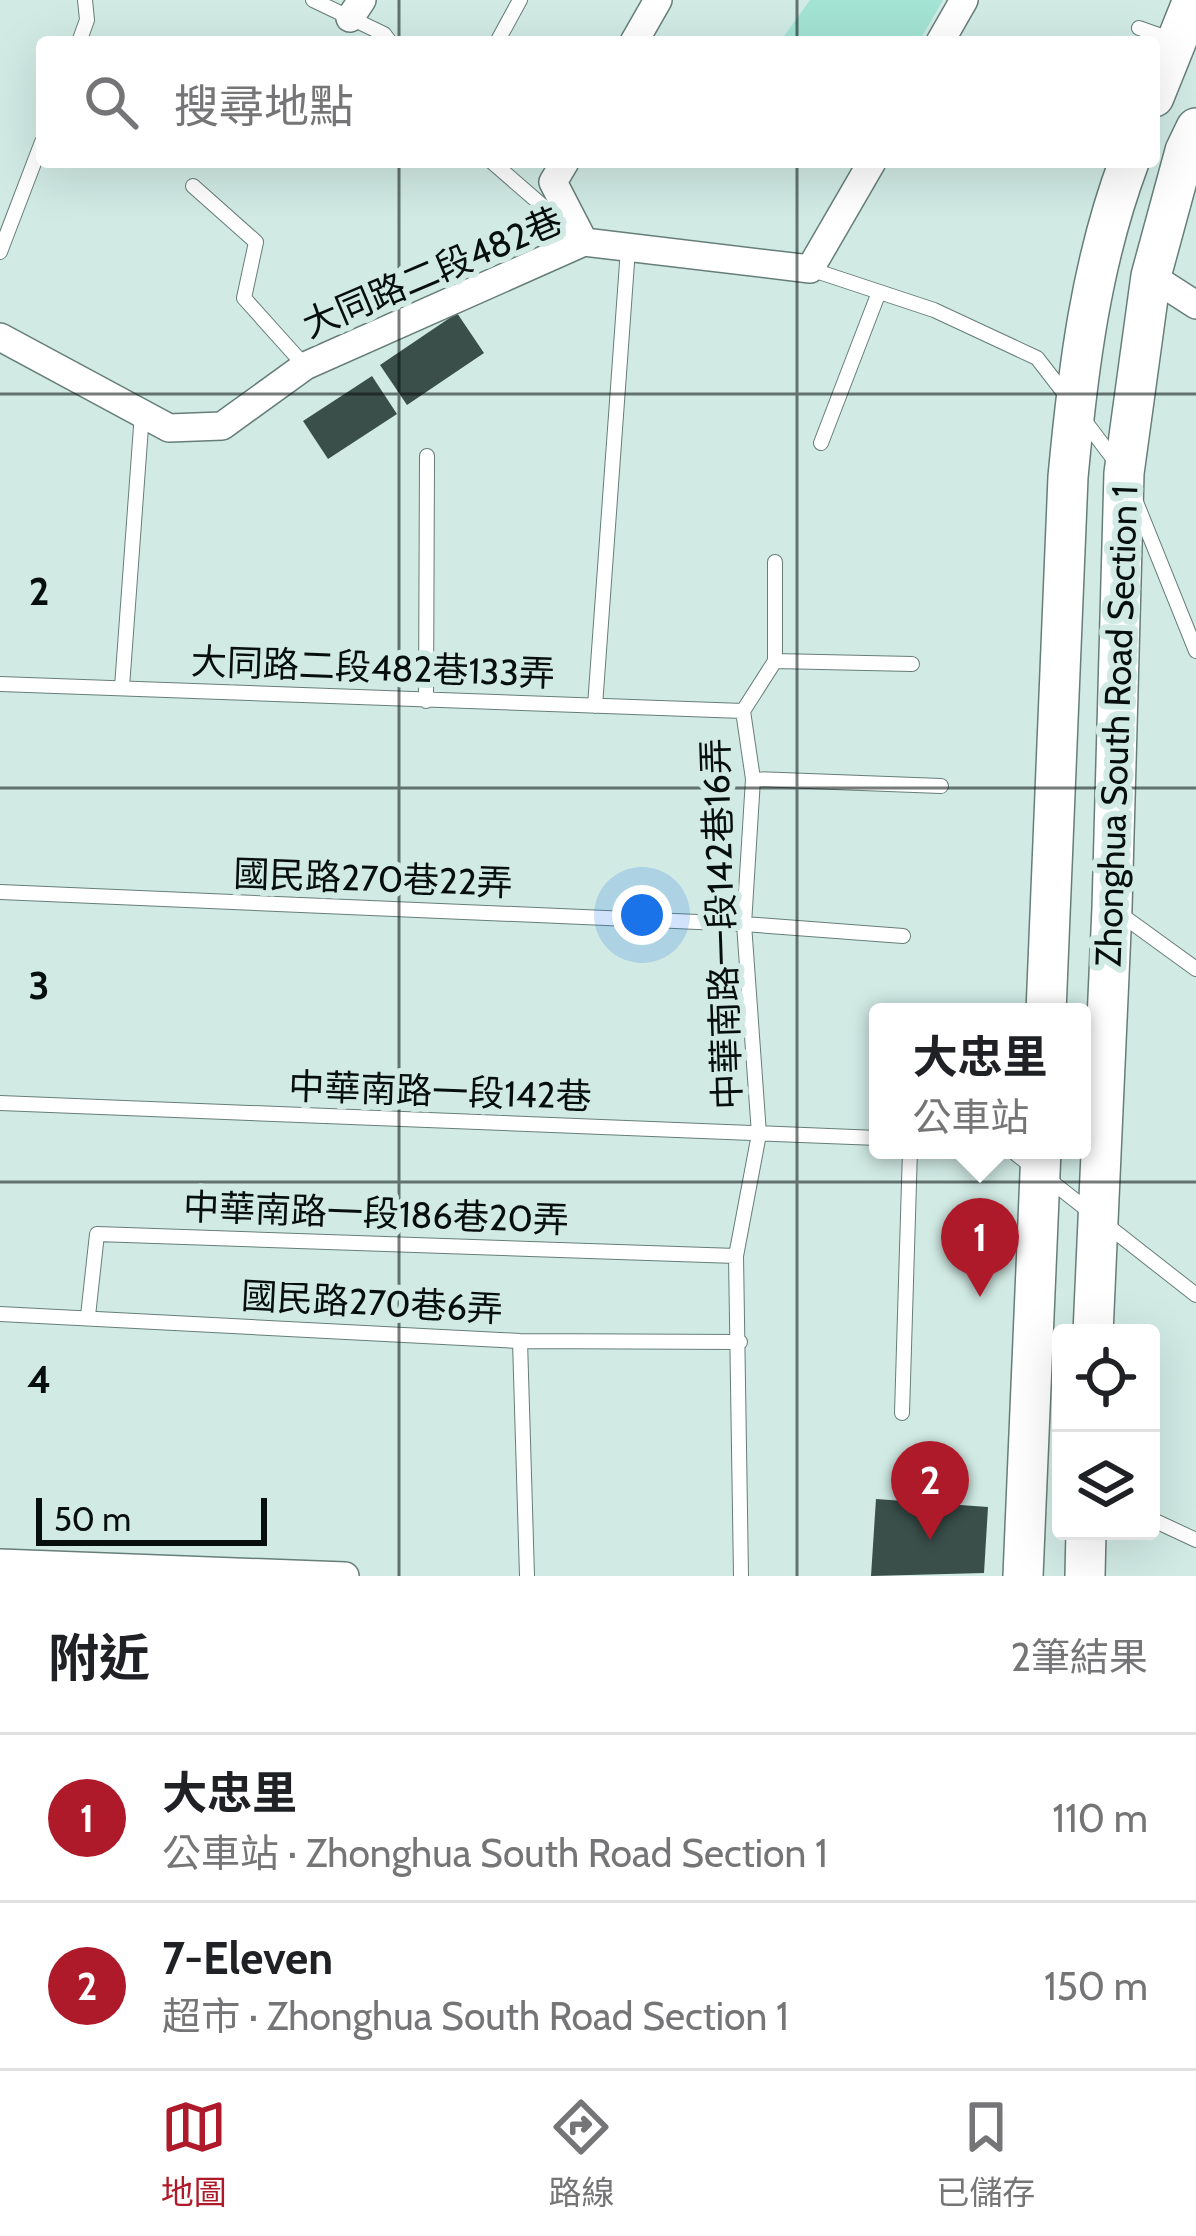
<!DOCTYPE html>
<html lang="zh-TW">
<meta charset="utf-8">
<style>
body{margin:0;font-family:Cabin,"Noto Sans TC",sans-serif;background:#f2f2f2;color:#202124}
.controls{position:absolute;right:36px;bottom:36px;display:grid;overflow:hidden;border-radius:12px;box-shadow:0 12px 48px #0002}
.controls button{width:108px;height:108px;display:grid;place-items:center;padding:0;border:0;border-bottom:3px solid #e0e0e0;background:#fff;color:#202124;font:60px sans-serif}
.scale{position:absolute;left:36px;bottom:30px;width:231px;box-sizing:border-box;padding-left:12px;border:6px solid #070f0d;border-top:0;font-size:33px;line-height:42px;white-space:nowrap;color:#070f0d;-webkit-text-stroke:9px #d1eae4;paint-order:stroke}
.you{position:absolute;left:642px;top:915px;width:42px;height:42px;margin:-30px;border:9px solid #fff;border-radius:50%;background:#1a73e8;box-shadow:0 0 0 18px #1a73e833}
.badge{display:grid;place-items:center;width:78px;height:78px;border-radius:50%;background:#ae1a29;color:#fff;font-size:39px;font-weight:700}
.pin{position:absolute;translate:-50% -99px;filter:drop-shadow(0 3px 6px #0008)}
.pin::after{content:'';position:absolute;top:63px;width:42px;height:36px;background:inherit;clip-path:polygon(0 0,100% 0,50% 100%)}
.popup{position:absolute;left:869px;top:1003px;width:222px;height:156px;box-sizing:border-box;display:grid;place-content:center;border-radius:12px;background:#fff;filter:drop-shadow(0 3px 9px #0005);font-size:39px;white-space:nowrap;color:#757577}
.popup b{font-size:45px;color:#202124}
.popup::after{content:'';position:absolute;left:50%;top:100%;margin-left:-24px;border:24px solid transparent;border-top-color:#fff}
.list{margin:0;padding:0;list-style:none}
h2{display:flex;justify-content:space-between;align-items:center;height:156px;margin:0;padding:0 48px;font-size:51px}
h2 small{font-size:39px;font-weight:400;color:#757577}
.list li{display:grid;grid-template-columns:78px 1fr auto;gap:36px;align-items:center;box-sizing:border-box;height:168px;padding:0 48px;border-top:3px solid #e0e0e0}
.list b{display:block;font-size:45px;white-space:nowrap}
.list p{margin:0;font-size:39px;white-space:nowrap;color:#757577}
.list em{font-size:39px;font-style:normal;color:#757577}
.icon{flex:none;width:66px;height:66px;fill:none;stroke:currentColor;stroke-width:2;stroke-linecap:round;stroke-linejoin:round}
.map{position:relative;flex:none;width:1196px;height:1576px;overflow:hidden}
.search{position:absolute;background:#fff;box-shadow:0 12px 48px #0002;left:36px;right:36px;top:36px;height:132px;display:flex;align-items:center;gap:30px;box-sizing:border-box;padding:0 42px;border-radius:12px;color:#757577;font-size:45px}
.sheet{height:492px;background:#fff}
nav{display:flex;justify-content:space-around;align-items:center;box-sizing:border-box;height:168px;border-top:3px solid #e0e0e0;background:#fff;font-size:33px;color:#757577}
nav a{display:grid;justify-items:center;gap:6px}
nav .on{color:#ae1a29}
.map>svg:first-child{display:block}
</style>
<div class="map">
<svg width="1196" height="1576" viewBox="0 0 1196 1576">
<rect width="100%" height="100%" fill="#d1eae4"/>
<path fill="#a3e3d4" d="M810,0h133l-24,42h-139z"/>
<path fill="#3a4f4a" d="M457,313l27,40 -77,52 -27,-40z
M372,376l25,38 -69,45 -25,-38z
M876,1499l112,8 -4,66 -113,3z"/>
<g fill="none" stroke-linecap="round" stroke-linejoin="round">
<defs>
<path id="lane" d="M313,0l71,34 6,8
M1139,28l34,12
M79,42l8,-22 -2,-20
M497,42l23,-42
M492,162l75,65
M193,186l63,56 -12,56 61,68
M0,252l42,-110
M810,269l124,41 103,48 31,40
M1081,416l37,49
M821,443l58,-151
M1136,502l60,149
M775,661v-99
M0,684l743,27
M122,687l20,-274
M426,701l1,-245
M595,706l33,-457
M743,711l32,-50 137,3
M753,779l188,7
M0,892l744,32 159,12
M1116,911l80,58
M0,1103l878,35
M1011,1150l185,145
M0,1314l520,27 220,1
M88,1316l9,-82 639,22
M520,1341l7,235
M902,1413l8,-263
M1151,1519l45,21
M741,1576l-5,-320 23,-122 -15,-210 9,-145 -10,-68"/>
<path id="street" d="M350,18l12,-18
M634,42l24,-42
M940,42l24,-42
M565,162l-12,20 31,60
M1151,276l45,29
M0,337l169,91 53,-2 83,-60 279,-124 226,27 62,-107
M0,1563l345,13"/>
<path id="secondary" d="M1154,97l39,-97
M1046,1012l22,-535c10,-108 23,-214 61,-315
M1093,1333l19,-425 12,-435 27,-197 34,-125 11,-23
M1023,1576l18,-426
M1085,1576l1,-45"/>
</defs>
<use href="#lane" stroke="#677e78" stroke-width="16"/>
<use href="#street" stroke="#677e78" stroke-width="30"/>
<use href="#secondary" stroke="#677e78" stroke-width="42"/>
<use href="#lane" stroke="#fff" stroke-width="14"/>
<use href="#street" stroke="#fff" stroke-width="27"/>
<use href="#secondary" stroke="#fff" stroke-width="39"/>
</g>
<path fill="none" stroke="#070f0d" stroke-width="3" stroke-opacity="0.55" d="M399,0v42M797,0v42M399,162v1414M797,162v1414M0,394h1196M0,788h1196M0,1182h1196"/>
<g text-anchor="middle" dominant-baseline="central" stroke-width="12" stroke-linejoin="round" paint-order="stroke">
<g font-size="36" fill="#070f0d" stroke="#d1eae4">
<text transform="translate(432 272) rotate(-23)">大同路二段482巷</text>
<text transform="translate(373 667) rotate(2)">大同路二段482巷133弄</text>
<text transform="translate(1116 726) rotate(-88)">Zhonghua South Road Section 1</text>
<text transform="translate(373 878) rotate(2)">國民路270巷22弄</text>
<text transform="translate(721 924) rotate(-92)">中華南路一段142巷16弄</text>
<text transform="translate(440 1091) rotate(2)">中華南路一段142巷</text>
<text transform="translate(376 1213) rotate(2)">中華南路一段186巷20弄</text>
<text transform="translate(372 1302) rotate(3)">國民路270巷6弄</text>
</g>
</g>
<g font-size="39" text-anchor="middle" font-weight="bold" fill="#070f0d" stroke="#d1eae4" stroke-width="12" stroke-linejoin="round" paint-order="stroke">
<text x="39" y="605">2</text>
<text x="39" y="999">3</text>
<text x="39" y="1393">4</text>
</g>
</svg>
<div class="controls">
<button><svg class="icon" aria-label="locate" viewBox="0 0 24 24"><circle cx="12" cy="12" r="6"/><path d="M12 2v4M12 18v4M2 12h4M18 12h4"/></svg></button>
<button><svg class="icon" aria-label="layers" viewBox="0 0 24 24"><path d="M12 4l9 5-9 5-9-5zM3 14l9 5 9-5"/></svg></button>
</div>
<div class="scale">50 m</div>
<div class="you"></div>
<div class="pin badge" style="left:980px;top:1297px">1</div>
<div class="popup"><b>大忠里</b>公車站</div>
<div class="pin badge" style="left:930px;top:1540px">2</div>
<div class="search"><svg class="icon" aria-label="search" viewBox="0 0 24 24"><circle cx="10" cy="10" r="6"/><path d="M15 15l6 6"/></svg>搜尋地點</div>
</div>
<section class="sheet">
<h2>附近<small>2筆結果</small></h2>
<ul class="list">
<li><span class="badge">1</span><div><b>大忠里</b><p>公車站 · Zhonghua South Road Section 1</p></div><em>110 m</em></li>
<li><span class="badge">2</span><div><b>7-Eleven</b><p>超市 · Zhonghua South Road Section 1</p></div><em>150 m</em></li>
</ul>
</section>
<nav>
<a class="on"><svg class="icon" aria-label="map" viewBox="0 0 24 24"><path d="M3 6l6-2 6 2 6-2v14l-6 2-6-2-6 2zM9 4v14M15 6v14"/></svg>地圖</a>
<a><svg class="icon" aria-label="directions" viewBox="0 0 24 24"><path d="M12 3l9 9-9 9-9-9zM9 14v-3h6M13 9l2 2-2 2"/></svg>路線</a>
<a><svg class="icon" aria-label="saved" viewBox="0 0 24 24"><path d="M7 4h10v16l-5-4-5 4z"/></svg>已儲存</a>
</nav>
